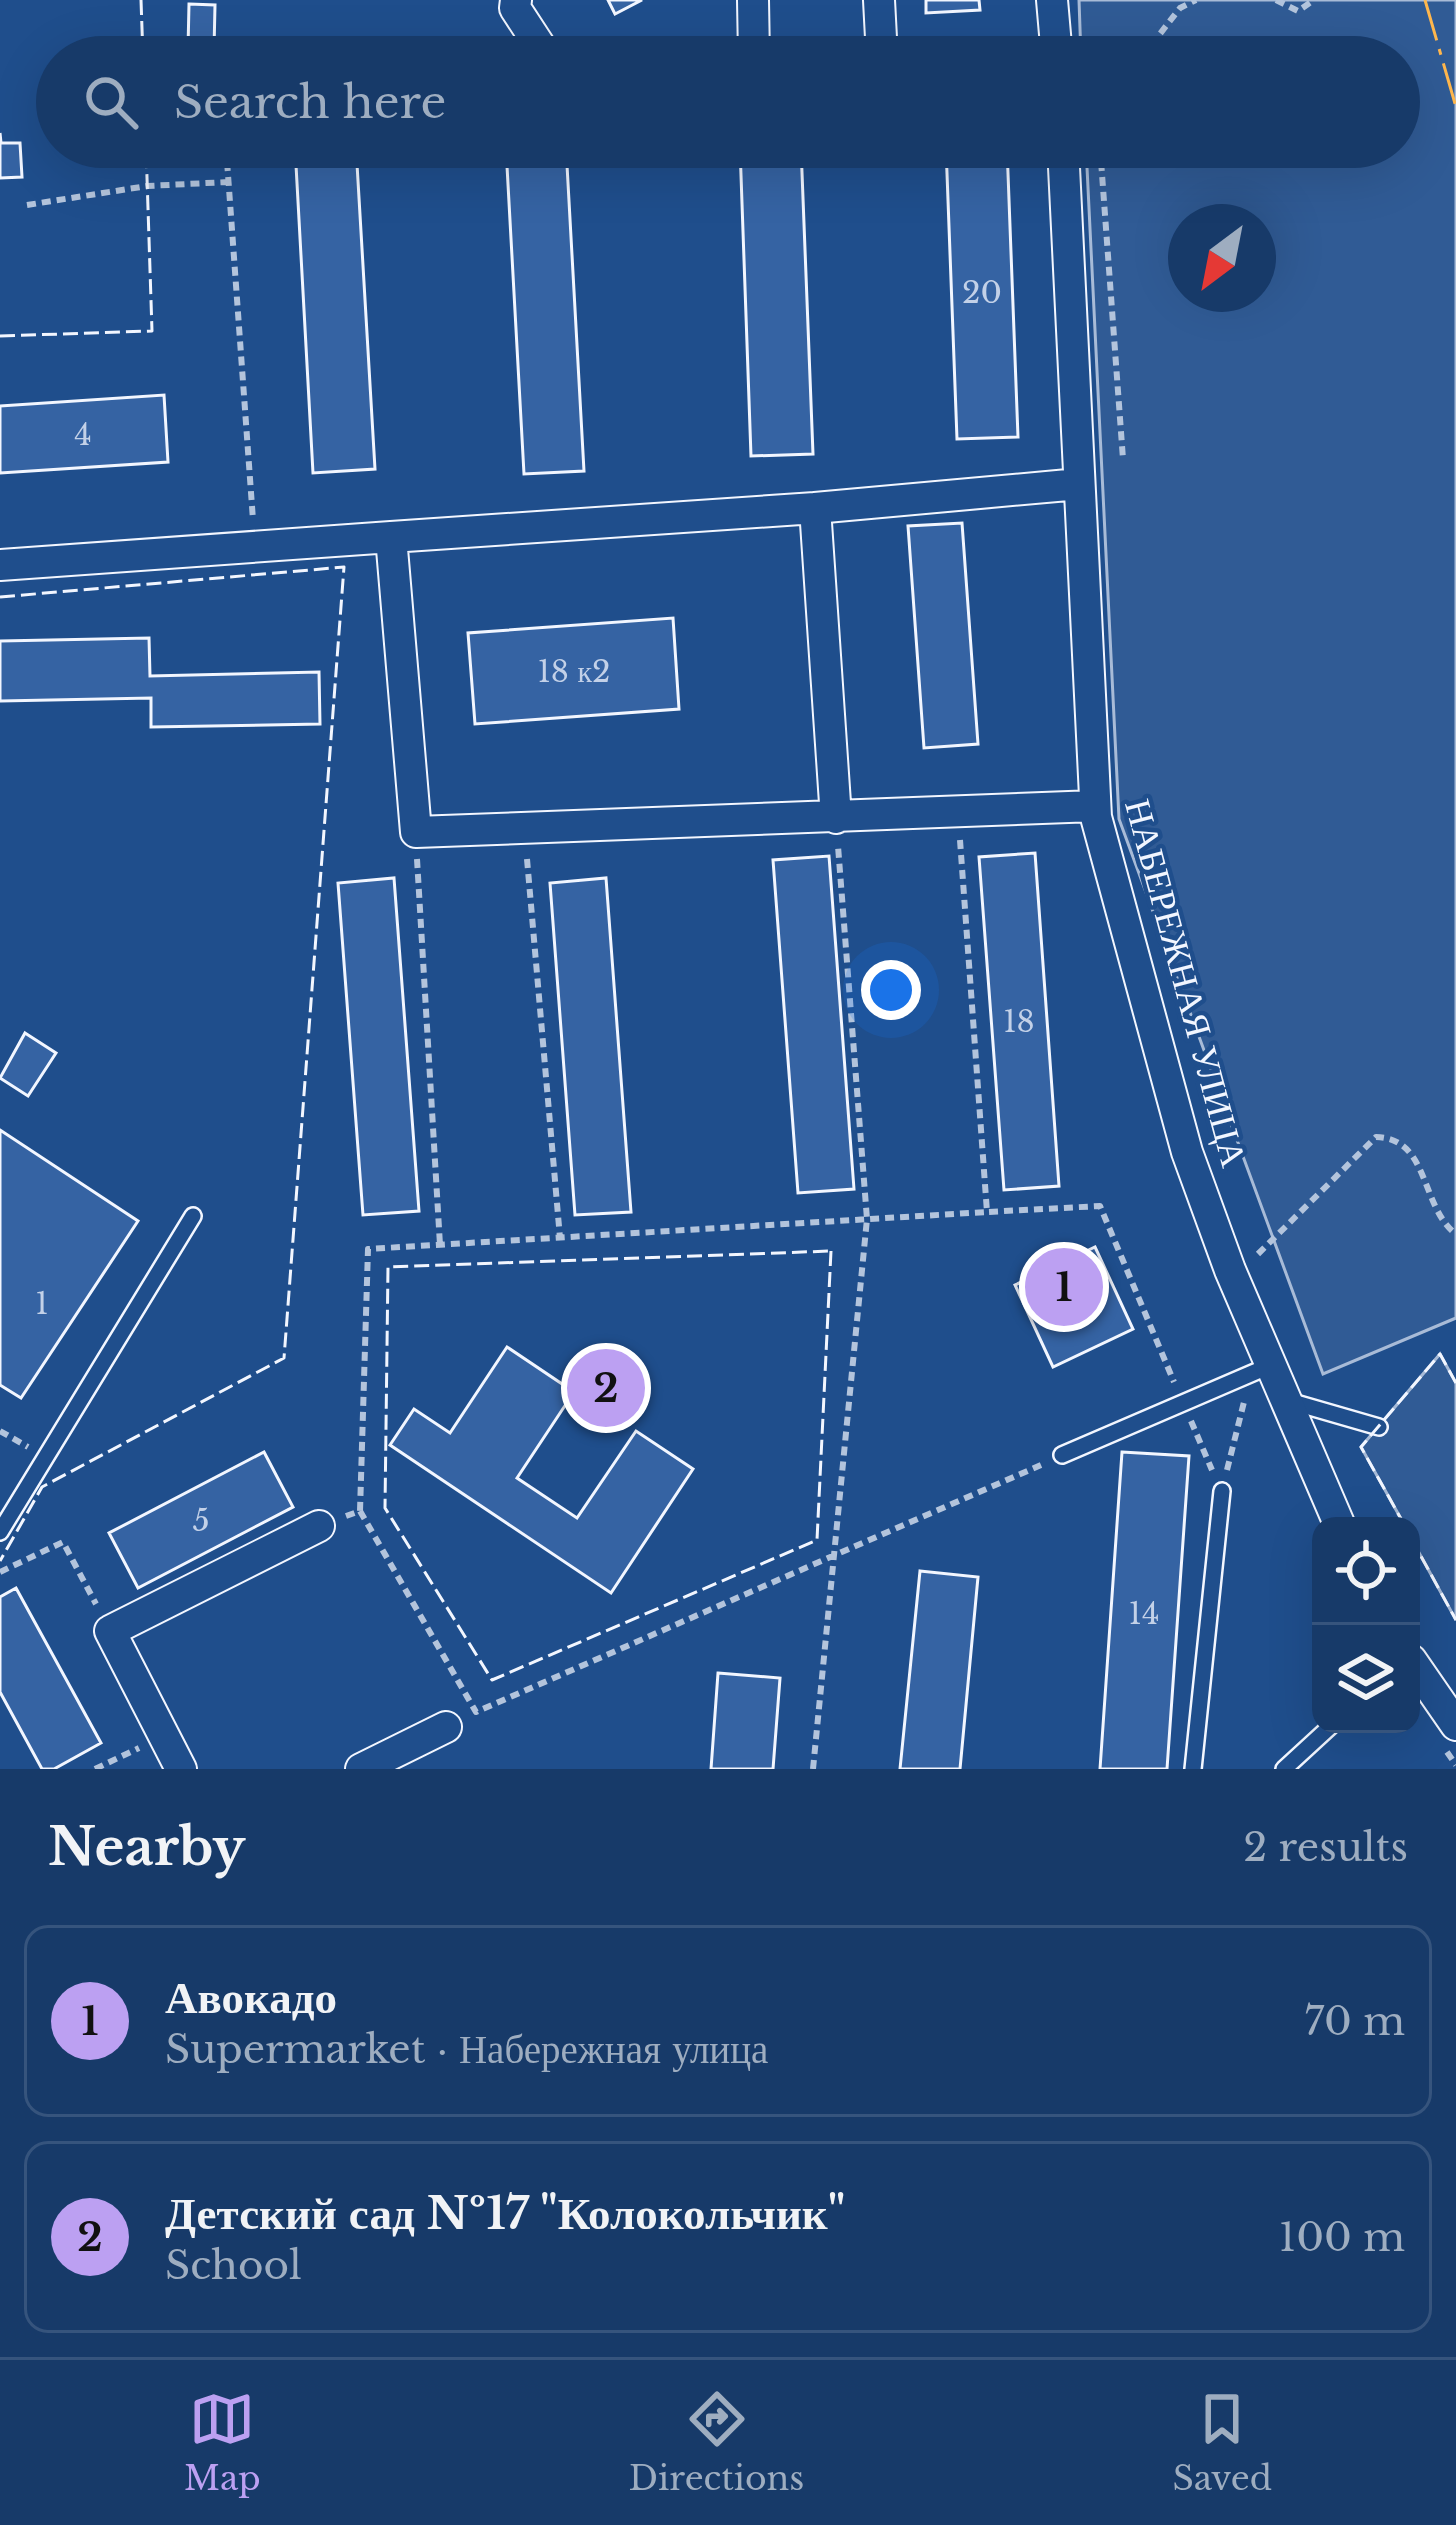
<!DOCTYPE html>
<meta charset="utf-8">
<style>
body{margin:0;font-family:"Libre Baskerville",serif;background:#20416f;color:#f1f3f6}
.controls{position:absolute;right:36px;bottom:36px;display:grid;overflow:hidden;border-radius:24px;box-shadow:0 12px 48px #0002}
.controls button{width:108px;height:108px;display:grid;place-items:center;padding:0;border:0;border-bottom:3px solid #36547d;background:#173a69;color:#f1f3f6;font:60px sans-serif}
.compass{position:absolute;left:1168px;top:204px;width:108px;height:108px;border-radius:50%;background:#173a69;box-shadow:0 12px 48px #0002;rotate:212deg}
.you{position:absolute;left:891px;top:990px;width:42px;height:42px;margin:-30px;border:9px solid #fff;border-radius:50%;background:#1a73e8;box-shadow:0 0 0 18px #1a73e833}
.badge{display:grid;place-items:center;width:78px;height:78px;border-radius:50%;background:#bca0f2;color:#111;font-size:39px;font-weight:700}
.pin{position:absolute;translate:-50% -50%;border:6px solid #fff;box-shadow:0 3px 12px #0006}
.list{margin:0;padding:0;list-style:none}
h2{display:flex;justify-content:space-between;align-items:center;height:156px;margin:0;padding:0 48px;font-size:51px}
h2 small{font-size:39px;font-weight:400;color:#9eadc0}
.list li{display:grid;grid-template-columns:78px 1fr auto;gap:36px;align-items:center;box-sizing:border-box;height:192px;margin:0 24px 24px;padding:0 24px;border:3px solid #36547d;border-radius:24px}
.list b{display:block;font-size:45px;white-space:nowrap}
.list p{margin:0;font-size:39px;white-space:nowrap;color:#9eadc0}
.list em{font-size:39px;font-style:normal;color:#9eadc0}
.icon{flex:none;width:66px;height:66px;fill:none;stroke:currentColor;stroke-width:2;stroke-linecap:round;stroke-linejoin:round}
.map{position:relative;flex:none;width:1456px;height:1769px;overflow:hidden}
.search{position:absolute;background:#173a69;box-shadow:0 12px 48px #0002;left:36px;right:36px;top:36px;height:132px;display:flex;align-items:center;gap:30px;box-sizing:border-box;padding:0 42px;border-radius:66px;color:#9eadc0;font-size:45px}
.sheet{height:588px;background:#173a69}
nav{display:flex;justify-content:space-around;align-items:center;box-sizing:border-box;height:168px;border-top:3px solid #36547d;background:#173a69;font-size:33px;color:#9eadc0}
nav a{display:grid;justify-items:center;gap:6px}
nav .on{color:#bca0f2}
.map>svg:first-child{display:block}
</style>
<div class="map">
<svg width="1456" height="1769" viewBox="0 0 1456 1769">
<rect width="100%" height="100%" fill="#1f4e8c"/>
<path fill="#305b95" stroke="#a8bbd7" stroke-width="3" fill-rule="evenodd" d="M1079,0h377v1318l-133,56 -204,-555 -33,-672h313v-90h-318zM1258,222v72h-72v-72z
M1440,1354l16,29v237l-45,-82v-12h-6l-44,-79z"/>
<path fill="#3563a3" stroke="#f2f6ff" stroke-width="3" d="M608,0h34l-27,14z
M926,0h53l1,10 -54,3z
M189,4l26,1 -1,45 -26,-1z
M0,133l1,10h19l2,34 -22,1z
M295,147h61l19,322 -62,4z
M566,147l18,324 -60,3 -18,-326z
M740,147h61l12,307 -62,2z
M946,147h61l11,290 -61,2z
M164,395l4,67 -168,11v-67z
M962,523l16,221 -54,4 -16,-222z
M673,618l6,91 -204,15 -7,-91z
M149,638l1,38 169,-4 1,52 -169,3v-29l-151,3v-60z
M1035,853l24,333 -55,4 -25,-333z
M829,856l25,333 -56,4 -25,-333z
M394,878l25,333 -56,4 -25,-332z
M606,878l25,334 -56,3 -25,-332z
M25,1033l31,20 -28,43 -28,-18z
M0,1130l138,91 -117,177 -21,-13z
M1095,1247l38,82 -80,38 -38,-82z
M507,1347l67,45 -57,86 60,40 59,-87 57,38 -82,124 -221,-148 24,-36 36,24z
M264,1452l29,55 -155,81 -29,-55z
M1122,1452l67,4 -22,313h-67z
M920,1571l58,6 -18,192h-60z
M16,1588l85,155 -47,26h-12l-42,-77v-95z
M718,1673l62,5 -7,91h-62z"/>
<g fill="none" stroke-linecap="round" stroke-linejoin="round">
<defs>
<path id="service" d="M1289,1401l90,26
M1062,1455l207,-89
M0,1532l193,-316
M1193,1769l29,-278
M1284,1769l49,-45"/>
<path id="minor" d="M516,0l-1,8 32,49
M753,0l1,57
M879,0l3,57
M1052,0l5,57
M979,57l78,-3
M1063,147l33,670 91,335 43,118 110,256
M391,537l424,-29
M0,565l391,-28 25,295 679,-26
M836,818l-21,-310 264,-24
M1411,1660l45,65
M181,1769l-71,-138 209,-105
M361,1769l85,-42"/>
</defs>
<use href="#service" stroke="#f2f6ff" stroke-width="20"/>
<use href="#minor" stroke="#f2f6ff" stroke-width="34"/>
<path stroke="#b3c4dc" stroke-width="6" stroke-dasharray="9 6" stroke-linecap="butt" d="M1276,0l22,11 16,-11
M1142,57l38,-49 16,-8
M226,147l27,373
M1100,147l23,312
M27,205l120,-19 81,-4
M960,840l27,372 113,-6 74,176
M417,859l23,386
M527,859l33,379
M1258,1254l118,-117c54,1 44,70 80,97
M1191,1421l21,49
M0,1431l28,16
M1227,1470l17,-68
M360,1511l116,201 565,-247
M346,1516l14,-5 8,-262 619,-37
M0,1572l63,-30 33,62
M1447,1752l9,13
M95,1769l44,-21
M813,1769l54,-550 -29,-373"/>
<use href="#service" stroke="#1f4e8c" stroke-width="15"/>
<use href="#minor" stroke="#1f4e8c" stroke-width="30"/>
<path stroke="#f2f6ff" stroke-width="3" stroke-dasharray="15 6" stroke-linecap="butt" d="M141,0l2,57
M0,336l152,-5 -6,-184
M0,597l344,-30 -60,791 -242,129 -42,74
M831,1251l-14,289 -325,140 -107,-172 3,-241z
M1405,1526l-44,-79 79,-93 16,29
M1411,1538l45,82"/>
<path stroke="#ffb74d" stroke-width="3" stroke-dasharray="42 9 6 9" stroke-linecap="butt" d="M1425,0l31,107"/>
</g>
<g text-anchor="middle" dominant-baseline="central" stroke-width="9" stroke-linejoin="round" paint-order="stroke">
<g font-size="30" fill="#c3d1e8">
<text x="982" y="292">20</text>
<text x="83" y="434">4</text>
<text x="574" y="671">18 к2</text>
<text x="1019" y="1021">18</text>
<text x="42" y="1303">1</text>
<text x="201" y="1520">5</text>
<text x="1144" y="1613">14</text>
</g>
<g font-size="36" fill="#f2f6ff" stroke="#1f4e8c">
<text transform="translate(1186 983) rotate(75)">НАБЕРЕЖНАЯ УЛИЦА</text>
</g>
</g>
</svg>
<div class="controls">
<button><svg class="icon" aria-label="locate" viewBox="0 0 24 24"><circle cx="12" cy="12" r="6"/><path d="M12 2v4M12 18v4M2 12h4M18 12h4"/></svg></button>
<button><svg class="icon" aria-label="layers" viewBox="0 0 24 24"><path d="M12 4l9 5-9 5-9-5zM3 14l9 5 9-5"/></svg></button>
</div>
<svg class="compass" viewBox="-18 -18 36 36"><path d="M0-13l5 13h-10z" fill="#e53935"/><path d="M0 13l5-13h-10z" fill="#9eadc0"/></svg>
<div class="you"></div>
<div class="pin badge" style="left:1064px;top:1287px">1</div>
<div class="pin badge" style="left:606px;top:1388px">2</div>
<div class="search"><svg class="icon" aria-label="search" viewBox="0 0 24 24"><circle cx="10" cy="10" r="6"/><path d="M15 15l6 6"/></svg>Search here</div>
</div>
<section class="sheet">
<h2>Nearby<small>2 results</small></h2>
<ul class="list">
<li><span class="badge">1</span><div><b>Авокадо</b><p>Supermarket · Набережная улица</p></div><em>70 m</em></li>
<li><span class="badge">2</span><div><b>Детский сад №17 &quot;Колокольчик&quot;</b><p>School</p></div><em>100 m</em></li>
</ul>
</section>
<nav>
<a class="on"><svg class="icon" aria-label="map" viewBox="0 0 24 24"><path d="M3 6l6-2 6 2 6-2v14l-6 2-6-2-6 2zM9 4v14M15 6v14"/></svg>Map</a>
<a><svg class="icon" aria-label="directions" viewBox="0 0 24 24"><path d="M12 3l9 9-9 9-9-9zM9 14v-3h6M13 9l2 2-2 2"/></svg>Directions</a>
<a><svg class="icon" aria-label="saved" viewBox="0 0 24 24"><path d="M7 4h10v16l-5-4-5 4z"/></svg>Saved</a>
</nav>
